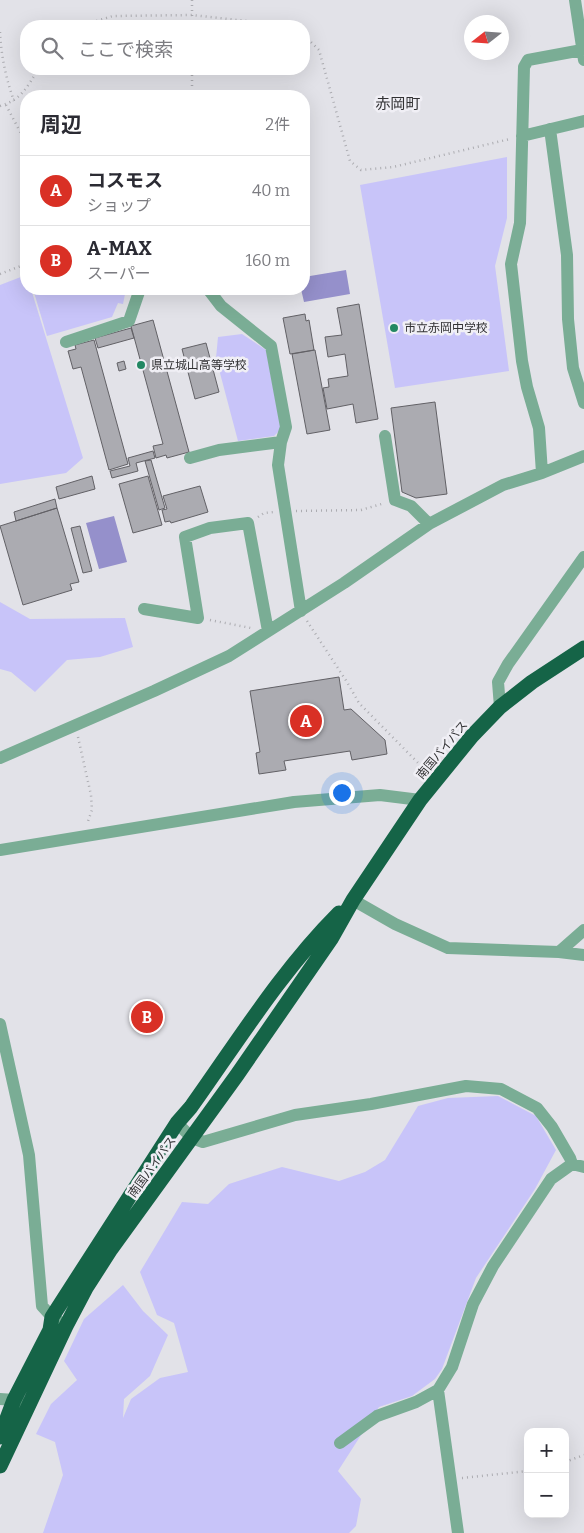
<!DOCTYPE html>
<html lang="ja">
<meta charset="utf-8">
<style>
body{margin:0;font-family:Bitter,"Noto Sans JP",serif;background:#f2f2f3;color:#2b2b33}
.controls{position:absolute;right:15px;bottom:15px;display:grid;overflow:hidden;border-radius:10px;box-shadow:0 5px 20px #0002}
.controls button{width:45px;height:45px;display:grid;place-items:center;padding:0;border:0;border-bottom:1px solid #e1e1e2;background:#fff;color:#2b2b33;font:25px sans-serif}
.compass{position:absolute;left:464px;top:15px;width:45px;height:45px;border-radius:50%;background:#fff;box-shadow:0 5px 20px #0002;rotate:253deg}
.you{position:absolute;left:341px;top:792px;width:18px;height:18px;margin:-12px;border:4px solid #fff;border-radius:50%;background:#1a73e8;box-shadow:0 0 0 8px #1a73e833}
.badge{display:grid;place-items:center;width:32px;height:32px;border-radius:50%;background:#d93025;color:#fff;font-size:16px;font-weight:700}
.pin{position:absolute;translate:-50% -50%;border:2px solid #fff;box-shadow:0 1px 5px #0006}
.list{margin:0;padding:0;list-style:none}
h2{display:flex;justify-content:space-between;align-items:center;height:65px;margin:0;padding:0 20px;font-size:21px}
h2 small{font-size:16px;font-weight:400;color:#7c7c81}
.list li{display:grid;grid-template-columns:32px 1fr auto;gap:15px;align-items:center;box-sizing:border-box;height:70px;padding:0 20px;border-top:1px solid #e1e1e2}
.list b{display:block;font-size:19px;white-space:nowrap}
.list p{margin:0;font-size:16px;white-space:nowrap;color:#7c7c81}
.list em{font-size:16px;font-style:normal;color:#7c7c81}
.icon{flex:none;width:28px;height:28px;fill:none;stroke:currentColor;stroke-width:2;stroke-linecap:round;stroke-linejoin:round}
.map{position:relative;flex:none;width:584px;height:1533px;overflow:hidden}
.search{position:absolute;background:#fff;box-shadow:0 5px 20px #0002;left:20px;top:20px;width:290px;height:55px;display:flex;align-items:center;gap:12px;box-sizing:border-box;padding:0 18px;border-radius:20px;color:#7c7c81;font-size:19px}
.panel{position:absolute;background:#fff;box-shadow:0 5px 20px #0002;left:20px;top:90px;width:290px;height:205px;border-radius:20px}
.map>svg:first-child{display:block}
</style>
<div class="map">
<svg width="584" height="1533" viewBox="0 0 584 1533">
<rect width="100%" height="100%" fill="#e2e2e8"/>
<path fill="#c8c4f9" d="M507,157v61l-12,48 14,105 -114,17 -35,-203z
M26,275v14h5l52,169 -17,15 -66,11v-199z
M33,289h93l-3,15 -5,-1 -6,14 -65,19z
M242,334l24,16 15,79 -7,7 -36,5 -22,-83 2,-21z
M0,602l30,17 95,-1 8,29 -33,10 -33,3 -32,32 -24,-20 -11,-3z
M498,1096l38,20 20,34 -21,39 -59,89 -34,91 -7,10 -23,17 -33,11 -41,64 23,28 -5,27 -7,7h-306l20,-58 -8,-33 -19,-8 15,-30 26,-24 -13,-19 20,-42 39,-34 20,26 25,24 -18,41 -26,23 -1,19 8,-19 29,-21 28,-6 -14,-49 -17,-8 -17,-43 42,-70 26,2 21,-20 53,-17 57,14 26,-9 20,-12 33,-54 30,-8z"/>
<path fill="#9590cb" d="M346,270l4,24 -46,8 -3,-13h3v-12z
M114,516l13,46 -28,7 -13,-46z"/>
<path fill="#ababb1" stroke="#626166" d="M359,304l19,115 -22,4 -3,-19 -26,5 -4,-21 6,-1 -1,-8 20,-3 -3,-22 -17,3 -3,-20 17,-2 -5,-27z
M305,314l1,7 3,-1 5,30 -24,4 -7,-36z
M153,320l36,132 -22,6 -1,-3 -10,3 -3,-12 10,-2 -32,-118z
M131,328l3,10 -36,10 -3,-10z
M94,340l34,124 -19,6 -28,-103 -8,2 -5,-18 8,-2 -1,-4z
M206,343l13,49 -24,7 -13,-50z
M315,350l15,80 -23,4 -15,-80z
M124,361l2,8 -7,2 -2,-8z
M435,402l12,92 -31,4 -14,-6 -11,-84z
M153,451l2,7 -19,5 2,8 -26,7 -2,-7 20,-5 -2,-8z
M151,460l14,48 -6,2 -14,-49z
M92,476l3,13 -36,10 -3,-12z
M148,476l14,49 -29,8 -14,-49z
M200,486l8,26 -37,11 -1,-2 -5,1 -3,-12 5,-1 -4,-13z
M55,499l2,9 -41,13 -2,-9z
M57,508l22,74 -9,2 2,6 -49,15 -23,-79z
M80,526l12,45 -9,2 -12,-45z
M339,677l5,33 7,-1 34,31 2,14 -35,6 -2,-9 -66,10 2,9 -27,4 -3,-21 4,-1 -10,-61z"/>
<g fill="none" stroke-linecap="round" stroke-linejoin="round">
<path stroke="#acacb1" stroke-width="2.5" stroke-dasharray="1 4" stroke-linecap="butt" d="M192,0v26
M88,26l5,-4 20,-6 79,-1 82,9 10,2
M0,32c1,23 6,47 14,69
M304,35l15,15 31,111 11,9 32,-3 117,-28
M192,96v-27
M6,105l20,38
M0,106c23,-7 26,-19 39,-37
M0,274l26,-10
M296,511l65,-1 24,-7
M258,517l6,-4 10,-1
M210,620l41,8
M307,621l40,61 12,21 67,68
M78,737l13,58 1,15 -5,14
M565,1462l19,-7
M462,1478l66,-7"/>
<path stroke="#7aad95" stroke-width="12" d="M575,0l9,60
M550,129l17,126 1,64 5,49 11,35
M522,136l62,-15
M66,342l63,-21 11,-32
M385,436l10,64 16,6 18,18
M281,442l-3,23 23,146
M190,458l29,-8 62,-8 5,-15 -15,-81 -50,-40 -13,-17
M542,473l-3,-45 -12,-41 -5,-26 -11,-97 9,-41 4,-156 4,-7 54,-10
M144,609l54,9 -13,-81 25,-9 38,-5 20,108
M500,707l-2,-25 10,-18 76,-107
M0,758l154,-67 75,-35 115,-73 85,-59 74,-39 39,-12 42,-17
M0,850l294,-48 86,-7 40,5
M353,900l42,24 53,24 111,4 25,3
M559,952l25,-22
M0,1024l29,131 13,151 10,11 8,5
M177,1123l15,15 11,4 92,-27 76,-11 95,-18 35,3 36,19 15,19 18,31 2,6
M438,1390l20,143
M0,1399l14,1 8,3
M340,1443l37,-27 39,-14 22,-12 14,-23 21,-63 20,-38 58,-87 21,-15 12,3"/>
<path stroke="#156447" stroke-width="15" d="M0,1437l14,-37 36,-70 2,-13 125,-194 14,-16c47,-66 91,-137 148,-194
M0,1466l66,-140 20,-38 25,-39 126,-174 94,-136 22,-39 67,-100 52,-64 28,-29 32,-25 52,-34"/>
</g>
<g fill="#238863" stroke="#f0eff5" stroke-width="2">
<circle cx="394" cy="328" r="5"/>
<circle cx="141" cy="365" r="5"/>
</g>
<g text-anchor="middle" dominant-baseline="central" stroke-width="5" stroke-linejoin="round" paint-order="stroke">
<g font-size="12" fill="#323234" stroke="#f0eff5" text-anchor="start">
<text x="404" y="328">市立赤岡中学校</text>
<text x="151" y="365">県立城山高等学校</text>
</g>
<g font-size="12" fill="#323234" stroke="#f0eff5">
<text transform="translate(442 750) rotate(-50)">南国バイパス</text>
<text transform="translate(152 1167) rotate(-54)">南国バイパス</text>
</g>
<g font-size="15" fill="#323234" stroke="#f0eff5">
<text x="398" y="104">赤岡町</text>
</g>
</g>
</svg>
<div class="controls">
<button>+</button>
<button>−</button>
</div>
<svg class="compass" viewBox="-18 -18 36 36"><path d="M0-13l5 13h-10z" fill="#e53935"/><path d="M0 13l5-13h-10z" fill="#7c7c81"/></svg>
<div class="you"></div>
<div class="pin badge" style="left:306px;top:721px">A</div>
<div class="pin badge" style="left:147px;top:1017px">B</div>
<div class="search"><svg class="icon" aria-label="search" viewBox="0 0 24 24"><circle cx="10" cy="10" r="6"/><path d="M15 15l6 6"/></svg>ここで検索</div>
<section class="panel">
<h2>周辺<small>2件</small></h2>
<ul class="list">
<li><span class="badge">A</span><div><b>コスモス</b><p>ショップ</p></div><em>40 m</em></li>
<li><span class="badge">B</span><div><b>A-MAX</b><p>スーパー</p></div><em>160 m</em></li>
</ul>
</section>
</div>
